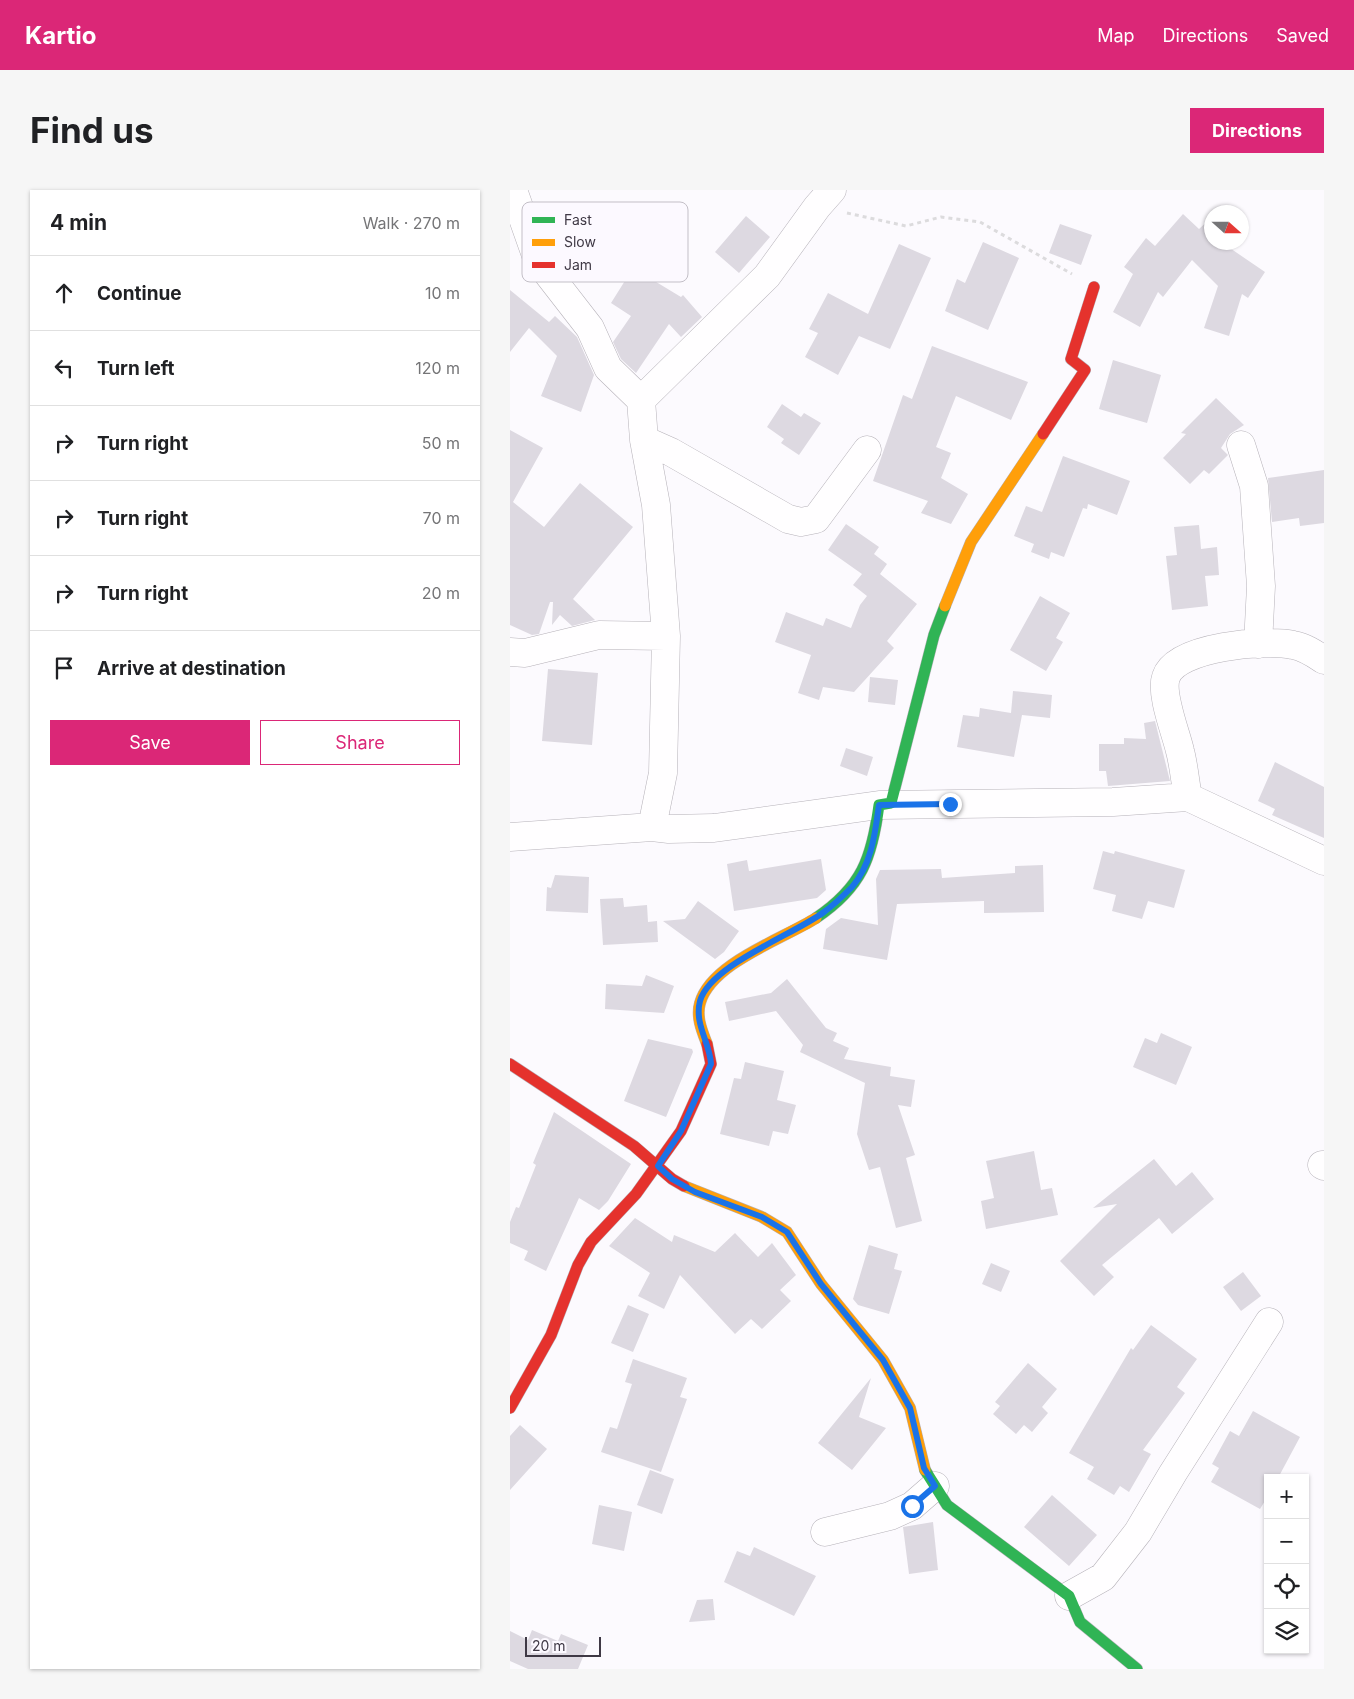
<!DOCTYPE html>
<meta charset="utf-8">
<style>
body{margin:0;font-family:Inter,sans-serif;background:#f6f6f6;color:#202124}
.controls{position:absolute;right:15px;bottom:15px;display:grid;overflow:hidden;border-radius:0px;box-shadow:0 1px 4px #0004}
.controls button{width:45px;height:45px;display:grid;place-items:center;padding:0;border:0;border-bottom:1px solid #e0e0e0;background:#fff;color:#202124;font:25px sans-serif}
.compass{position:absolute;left:694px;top:15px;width:45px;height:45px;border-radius:50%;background:#fff;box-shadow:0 1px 4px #0004;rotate:111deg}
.scale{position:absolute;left:15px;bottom:12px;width:76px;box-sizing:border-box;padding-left:5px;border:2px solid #3f3945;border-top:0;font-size:14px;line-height:18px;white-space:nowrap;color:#3f3945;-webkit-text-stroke:4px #fcf9ff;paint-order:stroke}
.stop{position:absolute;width:15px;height:15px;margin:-11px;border:4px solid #1a73e8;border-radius:50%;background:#fff}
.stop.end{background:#1a73e8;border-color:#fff;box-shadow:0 1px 5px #0008}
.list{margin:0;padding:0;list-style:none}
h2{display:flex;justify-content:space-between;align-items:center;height:65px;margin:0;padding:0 20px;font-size:21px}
h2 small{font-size:16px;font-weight:400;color:#757577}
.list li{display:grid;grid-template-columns:32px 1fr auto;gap:15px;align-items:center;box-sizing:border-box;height:75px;padding:0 20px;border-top:1px solid #e0e0e0}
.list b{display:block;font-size:19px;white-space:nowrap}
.list em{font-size:16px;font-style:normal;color:#757577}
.actions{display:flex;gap:10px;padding:15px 20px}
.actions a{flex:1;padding:11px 0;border:1px solid #db2777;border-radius:0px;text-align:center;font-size:18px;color:#db2777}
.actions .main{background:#db2777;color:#fff}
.icon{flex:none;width:28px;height:28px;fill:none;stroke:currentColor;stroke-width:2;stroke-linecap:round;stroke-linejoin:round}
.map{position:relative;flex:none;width:814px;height:1479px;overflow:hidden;border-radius:0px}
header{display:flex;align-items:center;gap:30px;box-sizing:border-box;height:70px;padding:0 25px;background:#db2777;color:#fff}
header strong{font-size:24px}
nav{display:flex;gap:28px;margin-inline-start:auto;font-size:18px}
.intro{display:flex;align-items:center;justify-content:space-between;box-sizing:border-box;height:120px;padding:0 30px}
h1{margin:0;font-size:35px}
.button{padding:12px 22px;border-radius:0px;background:#db2777;color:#fff;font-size:18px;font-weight:700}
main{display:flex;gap:30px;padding:0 30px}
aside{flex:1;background:#fff;border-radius:0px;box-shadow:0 1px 4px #0004}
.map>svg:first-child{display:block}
</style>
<header>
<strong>Kartio</strong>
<nav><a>Map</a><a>Directions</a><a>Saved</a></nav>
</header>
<div class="intro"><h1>Find us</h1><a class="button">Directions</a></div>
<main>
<aside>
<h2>4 min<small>Walk · 270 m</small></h2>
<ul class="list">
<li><svg class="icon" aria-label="ahead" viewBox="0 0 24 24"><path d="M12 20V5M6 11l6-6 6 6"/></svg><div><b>Continue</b></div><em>10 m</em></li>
<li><svg class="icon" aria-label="left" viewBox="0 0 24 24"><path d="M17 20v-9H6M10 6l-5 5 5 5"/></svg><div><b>Turn left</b></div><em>120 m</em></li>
<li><svg class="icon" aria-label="right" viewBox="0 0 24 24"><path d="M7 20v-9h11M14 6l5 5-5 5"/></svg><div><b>Turn right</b></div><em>50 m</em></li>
<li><svg class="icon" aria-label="right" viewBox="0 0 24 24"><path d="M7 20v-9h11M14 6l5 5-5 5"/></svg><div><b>Turn right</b></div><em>70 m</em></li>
<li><svg class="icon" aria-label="right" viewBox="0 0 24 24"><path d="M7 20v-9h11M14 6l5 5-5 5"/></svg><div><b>Turn right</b></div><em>20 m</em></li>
<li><svg class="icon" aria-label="arrive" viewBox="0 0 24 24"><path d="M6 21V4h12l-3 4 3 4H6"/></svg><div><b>Arrive at destination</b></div></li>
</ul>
<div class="actions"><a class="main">Save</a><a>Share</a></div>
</aside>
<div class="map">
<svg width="814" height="1479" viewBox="0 0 814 1479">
<rect width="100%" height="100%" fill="#fcfafe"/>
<path fill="#ddd9e1" d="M673,24l16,15 13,-12v25h9l44,30 -17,26 -6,-4 -13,42 -25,-8 14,-42 -26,-26 -29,37 -5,-5 -18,35 -27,-15 20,-38 -9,-7 22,-29 9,8z
M236,26l24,21 -31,36 -24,-21z
M550,34l32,11 -11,30 -32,-12z
M473,52l36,16 -31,72 -43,-19 12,-32 8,4z
M389,54l32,14 -41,91 -31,-13 -21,39 -33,-18 13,-24 -9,-4 19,-36 40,21z
M123,78l48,29 2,-2 19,22 -21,20 -12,-13 -33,49 -15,-14 -8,-17 18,-26 -20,-13z
M0,100l39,32 6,-6 22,21 17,38 -13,37 -40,-16 16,-40 -28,-28 -19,24z
M422,156l96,36 -17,38 -55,-24 -20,51 15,6 -10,25 27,16 -17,30 -30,-11 7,-12 -55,-20 30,-86 9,4z
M603,170l48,15 -14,48 -48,-14z
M706,208l28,27 -14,9 -9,14 7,7 -19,19 -5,-4 -14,14 -27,-26 23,-24 -5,-1z
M272,214l19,13 3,-4 17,10 -22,32 -18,-12 3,-4 -17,-12z
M0,240l33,18 -30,54 31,25 36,-44 53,44 -60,72 22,21 -23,6 -12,-11 -8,10 1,-23h-3l-11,32 -7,1 -22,-10z
M553,266l67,25 -13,34 -29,-11 -1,5 -4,-1 -19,49 -13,-5 -2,7 -18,-7 3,-8 -20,-8 12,-30 16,6z
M814,280v53l-24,3 -1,-8 -27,4 -4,-44z
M336,334l33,23 -5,7 13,10 -7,10 37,30 -30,37 7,7 -40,44 -31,-5 -4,13 -21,-7 13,-38 -36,-13 11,-30 37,14 3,-8 25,10 9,-23 7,-9 -14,-11 9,-11 -34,-24z
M689,335l2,24 16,-2 2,28 -14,1 3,30 -36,4 -6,-54 11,-1 -3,-28z
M530,406l30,17 -14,25 7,4 -17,29 -36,-21z
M38,479l50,4 -6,72 -50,-4z
M360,487l28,3 -3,25 -27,-3z
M503,501l39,4 -2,23 -28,-3 -8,42 -57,-10 6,-32 16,2 1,-9 31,5z
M645,531l15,60 -62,5 -2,-15h-7v-27h25v-6l22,1 -2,-16z
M336,558l27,9 -6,19 -27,-10z
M765,572l49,25v51l-52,-23 3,-6 -17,-8z
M593,661l11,3 1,-3 70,19 -11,38 -26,-7 -6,18 -30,-8 4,-16 -23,-6z
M311,669l5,31 -9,8 -83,13 -7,-47 20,-4 2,11z
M533,675l1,47 -60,1v-12l-87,3 -10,56 -64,-11 3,-20 15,-11 37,7 -2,-46 4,-9 61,-1 1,9 73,-5v-7z
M45,685l34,2 -1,36 -42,-2 1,-24 4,1z
M113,708l1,9 23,-2 1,17 9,-1 1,21 -55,3 -3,-46z
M188,711l41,30 -15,21 -9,7 -52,-38 22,-2z
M136,785l28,11 -10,27 -59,-4 1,-25 36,2z
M277,789l39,49 11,5 -4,8 16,7 -5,11 47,8 -1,9 25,4 -4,27 -13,-2 17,50 -9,3 16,63 -26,7 -16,-61 -11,3 -12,-36 8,-51 -65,-31 3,-7 -27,-34 -47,10 -4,-19 46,-9z
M651,843l31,14 -16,38 -43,-18 12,-29 12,5z
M138,849l44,10 1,3 -27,65 -42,-16z
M235,872l39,9 -7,29 19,5 -8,29 -15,-3 -4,15 -49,-12 14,-56 7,1z
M44,922l77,52 -23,37 -9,9 -20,-12 -33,73 -22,-11 4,-9 -18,-8v-21l6,-15 3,1 17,-43 -3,-2z
M524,961l7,39 11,-2 6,27 -72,14 -5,-28 13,-3 -8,-37z
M644,969l22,27 16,-14 22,27 -42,35 -13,-16 -57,47 12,12 -20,19 -34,-35 57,-57 -24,4z
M125,1028l37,24 2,-7 41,17 20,-19 23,24 14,-14 24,32 -16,15 11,11 -29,28 -11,-10 -16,15 -55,-59 -16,34 -26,-13 12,-23 -41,-27z
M359,1055l29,9 -4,15 8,2 -13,43 -31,-9 -5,-6z
M481,1073l19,8 -9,21 -19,-8z
M733,1082l18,24 -20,15 -18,-24z
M118,1115l21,9 -16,38 -22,-9z
M641,1135l46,34 -20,28 8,6 -42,57 8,4 -22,38 -9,-6 -6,9 -27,-16 7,-12 -25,-14 62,-105 2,2z
M123,1169l54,19 -7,19 7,2 -26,73 -60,-20 9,-25 7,2 15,-45 -7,-2z
M518,1173l29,26 -15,18 6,6 -16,19 -8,-7 -8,9 -23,-20 7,-8 -5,-4z
M361,1188l-12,39 27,11 -34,42 -34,-27z
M743,1221l47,26 -22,41h-10v18l-8,13 -49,-27 8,-14 -7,-4 18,-33 9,5z
M10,1235l27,24 -37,41v-54z
M140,1280l24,9 -12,35 -25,-9z
M542,1305l45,40 -28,31 -45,-39z
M89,1315l33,7 -8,39 -32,-7z
M423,1332l5,48 -29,4 -6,-47z
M244,1357l62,29 -22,40 -70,-34 13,-31 13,5z
M203,1409l2,21 -26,2 8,-22z
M22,1440l26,11 3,-7 27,11 -10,24h-50l-18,-8v-30l18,9z"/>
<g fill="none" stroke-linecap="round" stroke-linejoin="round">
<defs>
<path id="street" d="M3,0l25,71 52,67 18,40 33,32 3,40 12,65 10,131 -3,137 -11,54
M131,210l126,-124 50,-69 15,-17
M134,250l27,12 117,67 13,3 15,-3 51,-69
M731,255l13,41 7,100 -3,58
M0,462l15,1 74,-18 67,1
M678,607l136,64
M0,647l142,-10 17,2 45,-1 165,-23 234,-3 75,-5c-3,-15 -4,-31 -8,-46 -4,-18 -20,-57 -14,-74 10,-31 101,-38 127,-32 12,2 22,9 31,15
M812,975l2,1
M315,1342l65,-16 22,-10 23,-20
M559,1406l34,-19 35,-45 35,-59 96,-151"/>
<path id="fast" d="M306,728c46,-31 56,-60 63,-113l12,-2 43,-168 11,-29
M415,1280l22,35 122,91 11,26 57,47"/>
<path id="slow" d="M435,416l26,-64 72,-108
M197,854c-5,-13 -11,-27 -7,-41 11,-40 83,-64 116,-85
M174,996l78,31 25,15 34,52 62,76 27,48 15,62"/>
<path id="jam" d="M533,244l42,-64 -14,-11 23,-72
M0,874l124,82 38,33 12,7
M0,1218l41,-73 27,-70 13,-23 45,-48 45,-63 30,-67 -4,-20"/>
</defs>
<use href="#street" stroke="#b6b2b9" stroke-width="29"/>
<use href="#fast" stroke="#b6b2b9" stroke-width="12"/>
<use href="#slow" stroke="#b6b2b9" stroke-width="12"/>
<use href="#jam" stroke="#b6b2b9" stroke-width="12"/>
<path stroke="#dcdbdd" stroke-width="3" stroke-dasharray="4 4" stroke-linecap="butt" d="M337,23l59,13 35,-9 39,5 92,52"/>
<use href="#street" stroke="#fffeff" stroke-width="28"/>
<use href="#fast" stroke="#30b455" stroke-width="11"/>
<use href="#slow" stroke="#ff9f0a" stroke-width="11"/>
<use href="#jam" stroke="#e5322d" stroke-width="11"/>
</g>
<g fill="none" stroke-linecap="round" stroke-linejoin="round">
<path stroke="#1a73e8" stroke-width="6" d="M402,1316l23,-20 -11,-18 -14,-60 -27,-48 -62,-76 -34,-52 -25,-15 -67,-25 -23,-13 -14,-13 23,-35 30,-67c-1,-21 -17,-40 -11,-63 10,-36 95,-67 124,-89 10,-7 20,-17 28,-25 20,-23 23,-54 27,-82l71,-1"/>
</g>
<rect x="12" y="12" width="166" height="80" rx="8" fill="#fcf9ff" stroke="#c3bfc7" stroke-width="1"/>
<rect x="22" y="27" width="23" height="6" fill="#30b455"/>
<rect x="22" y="49" width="23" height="7" fill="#ff9f0a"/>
<rect x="22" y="72" width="23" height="6" fill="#e5322d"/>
<g font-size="14" fill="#3f3945">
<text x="54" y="35">Fast</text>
<text x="54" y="57">Slow</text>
<text x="54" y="80">Jam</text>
</g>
</svg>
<div class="controls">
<button>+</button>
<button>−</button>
<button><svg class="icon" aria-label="locate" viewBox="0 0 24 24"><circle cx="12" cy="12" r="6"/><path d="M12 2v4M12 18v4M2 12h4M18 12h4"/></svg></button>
<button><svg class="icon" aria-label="layers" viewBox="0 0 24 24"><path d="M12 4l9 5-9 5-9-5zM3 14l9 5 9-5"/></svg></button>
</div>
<svg class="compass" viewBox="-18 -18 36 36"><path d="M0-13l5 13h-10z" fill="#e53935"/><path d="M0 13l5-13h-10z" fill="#757577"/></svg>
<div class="scale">20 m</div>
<div class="stop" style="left:402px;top:1316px"></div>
<div class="stop end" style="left:440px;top:614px"></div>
</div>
</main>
